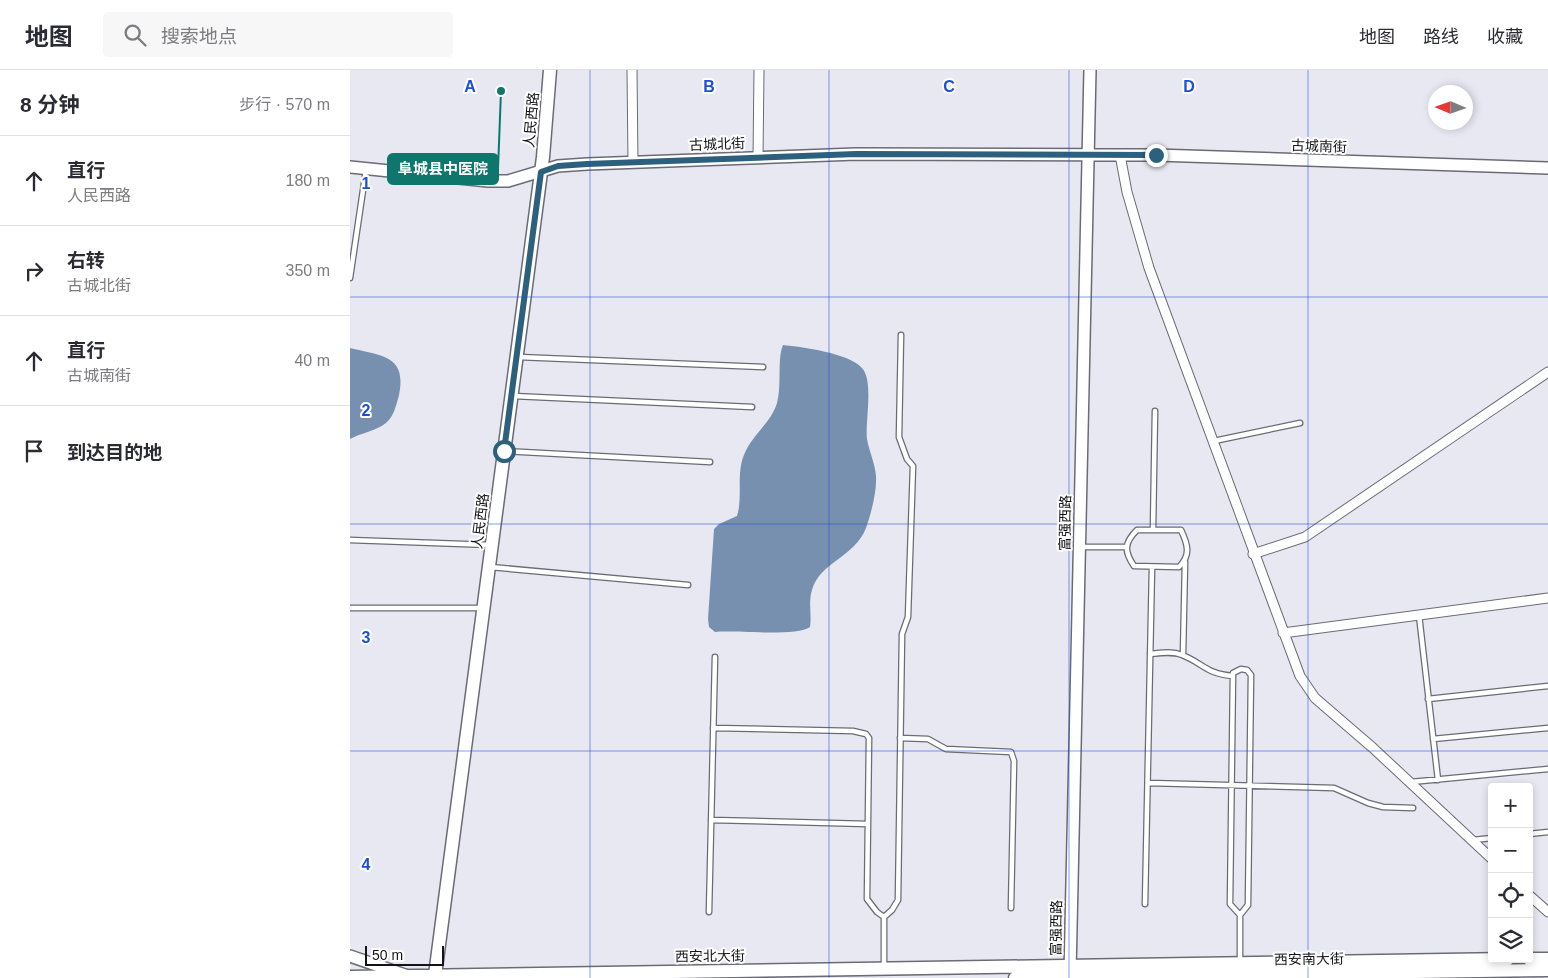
<!DOCTYPE html>
<html lang="zh">
<meta charset="utf-8">
<style>
body{margin:0;font-family:Helvetica,"Noto Sans SC",sans-serif;background:#f7f7f7;color:#2b2b33}
.controls{position:absolute;right:15px;bottom:15px;display:grid;overflow:hidden;border-radius:5px;box-shadow:0 2px 8px #0003}
.controls button{width:45px;height:45px;display:grid;place-items:center;padding:0;border:0;border-bottom:1px solid #e1e1e2;background:#fff;color:#2b2b33;font:25px sans-serif}
.compass{position:absolute;left:1078px;top:15px;width:45px;height:45px;border-radius:50%;background:#fff;box-shadow:0 2px 8px #0003;rotate:272deg}
.scale{position:absolute;left:15px;bottom:12px;width:79px;box-sizing:border-box;padding-left:5px;border:2px solid #141418;border-top:0;font-size:14px;line-height:18px;white-space:nowrap;color:#141418;-webkit-text-stroke:4px #fff;paint-order:stroke}
.stop{position:absolute;width:15px;height:15px;margin:-11px;border:4px solid #2d607d;border-radius:50%;background:#fff}
.stop.end{background:#2d607d;border-color:#fff;box-shadow:0 1px 5px #0008}
.list{margin:0;padding:0;list-style:none}
h2{display:flex;justify-content:space-between;align-items:center;height:65px;margin:0;padding:0 20px;font-size:21px}
h2 small{font-size:16px;font-weight:400;color:#7c7c81}
.list li{display:grid;grid-template-columns:32px 1fr auto;gap:15px;align-items:center;box-sizing:border-box;height:90px;padding:0 20px;border-top:1px solid #e1e1e2}
.list b{display:block;font-size:19px;white-space:nowrap}
.list p{margin:0;font-size:16px;white-space:nowrap;color:#7c7c81}
.list em{font-size:16px;font-style:normal;color:#7c7c81}
.icon{flex:none;width:28px;height:28px;fill:none;stroke:currentColor;stroke-width:2;stroke-linecap:round;stroke-linejoin:round}
.map{position:relative;flex:none;width:1198px;height:908px;overflow:hidden}
header{display:flex;align-items:center;gap:30px;box-sizing:border-box;height:70px;padding:0 25px;background:#fff;border-bottom:1px solid #e1e1e2}
header strong{font-size:24px}
nav{display:flex;gap:28px;margin-inline-start:auto;font-size:18px}
.search{width:350px;height:45px;background:#f7f7f7;display:flex;align-items:center;gap:12px;box-sizing:border-box;padding:0 18px;border-radius:5px;color:#7c7c81;font-size:19px}
main{display:flex}
aside{flex:1;background:#fff}
.map>svg:first-child{display:block}
</style>
<header>
<strong>地图</strong>
<div class="search"><svg class="icon" aria-label="search" viewBox="0 0 24 24"><circle cx="10" cy="10" r="6"/><path d="M15 15l6 6"/></svg>搜索地点</div>
<nav><a>地图</a><a>路线</a><a>收藏</a></nav>
</header>
<main>
<aside>
<h2>8 分钟<small>步行 · 570 m</small></h2>
<ul class="list">
<li><svg class="icon" aria-label="ahead" viewBox="0 0 24 24"><path d="M12 20V5M6 11l6-6 6 6"/></svg><div><b>直行</b><p>人民西路</p></div><em>180 m</em></li>
<li><svg class="icon" aria-label="right" viewBox="0 0 24 24"><path d="M7 20v-9h11M14 6l5 5-5 5"/></svg><div><b>右转</b><p>古城北街</p></div><em>350 m</em></li>
<li><svg class="icon" aria-label="ahead" viewBox="0 0 24 24"><path d="M12 20V5M6 11l6-6 6 6"/></svg><div><b>直行</b><p>古城南街</p></div><em>40 m</em></li>
<li><svg class="icon" aria-label="arrive" viewBox="0 0 24 24"><path d="M6 21V4h12l-3 4 3 4H6"/></svg><div><b>到达目的地</b></div></li>
</ul>
</aside>
<div class="map">
<svg width="1198" height="908" viewBox="0 0 1198 908">
<rect width="100%" height="100%" fill="#e8e8f3"/>
<path fill="#7890b0" d="M433,275c19,2 66,8 79,23 12,13 3,53 5,71 2,12 8,24 9,37 1,15 -5,38 -10,52 -11,29 -46,34 -54,62 -4,12 0,25 -2,37 -14,10 -74,3 -95,5l-6,-5 -1,-8 6,-90 5,-5 18,-8c6,-19 -1,-42 7,-61 7,-19 27,-32 33,-52 5,-19 0,-44 6,-58z
M0,278c32,8 57,7 49,47 -3,11 -5,21 -13,28 -10,8 -25,10 -36,16z"/>
<g fill="none" stroke-linecap="round" stroke-linejoin="round">
<defs>
<path id="service" d="M0,208l16,-108
M168,287l245,10
M163,326l239,11
M864,371l86,-18
M155,381l205,11
M787,460h44c7,15 10,25 -2,37l-45,-1c-10,-15 -10,-23 3,-36z
M803,460l2,-119
M0,470l141,5
M731,477h46
M140,497l198,18
M1,538h131
M1069,545l19,165
M800,584c11,-1 22,-3 32,1 21,8 24,19 51,21
M833,585l2,-93
M891,599l6,1 4,5 -3,230 -8,10 -10,-11 3,-231z
M1078,629l120,-13
M363,658l140,3 13,3 3,4 -2,161 10,13 7,5 8,-7 6,-10 4,-266 6,-17 5,-151 -6,-7 -8,-22 2,-102
M550,668l28,1 18,10 65,3 3,9 -3,147
M1083,669l115,-11
M1061,712l137,-13
M798,713l186,5 34,15 15,4 30,1
M361,750l157,4
M1179,764l19,-2
M1123,770l19,-2
M795,834l7,-337
M359,842l6,-255
M890,845v47
M534,847v51"/>
<path id="minor" d="M282,0l1,92
M770,85l7,37 22,76 151,408 15,22 58,50 119,111
M408,88l1,-88
M903,484l52,-17 243,-165
M933,563l265,-35
M1179,825l19,17"/>
<path id="tertiary" d="M0,97l138,14h20l50,-15 29,-2 269,-10 300,1 392,13
M0,886l55,19
M720,903l20,-903"/>
<path id="secondary" d="M1179,889h19
M85,905l108,-818 7,-87
M0,907l1158,-18
M665,908l533,-8"/>
</defs>
<use href="#service" stroke="#6b6b75" stroke-width="7"/>
<use href="#minor" stroke="#6b6b75" stroke-width="11"/>
<use href="#tertiary" stroke="#6b6b75" stroke-width="14"/>
<use href="#secondary" stroke="#6b6b75" stroke-width="15"/>
<use href="#service" stroke="#fff" stroke-width="4.5"/>
<use href="#minor" stroke="#fff" stroke-width="9"/>
<use href="#tertiary" stroke="#fff" stroke-width="11"/>
<use href="#secondary" stroke="#fff" stroke-width="12"/>
</g>
<g fill="none" stroke-linecap="round" stroke-linejoin="round">
<path stroke="#2d607d" stroke-width="6" d="M154,381l37,-279 17,-6 29,-2 269,-10 300,1"/>
</g>
<path fill="none" stroke="#1d4ed8" stroke-width="1" stroke-opacity="0.55" d="M240,0v908M479,0v908M719,0v908M958,0v908M0,227h1198M0,454h1198M0,681h1198"/>
<g text-anchor="middle" dominant-baseline="central" stroke-width="4" stroke-linejoin="round" paint-order="stroke">
<g font-size="14" fill="#141418" stroke="#fff">
<text transform="translate(181 50) rotate(-85)">人民西路</text>
<text transform="translate(367 74) rotate(-2)">古城北街</text>
<text transform="translate(969 76) rotate(2)">古城南街</text>
<text transform="translate(130 451) rotate(-83)">人民西路</text>
<text transform="translate(715 453) rotate(-89)">富强西路</text>
<text transform="translate(706 858) rotate(-89)">富强西路</text>
<text transform="translate(360 886) rotate(-1)">西安北大街</text>
<text transform="translate(959 889) rotate(-1)">西安南大街</text>
</g>
</g>
<g font-size="16" text-anchor="middle" font-weight="bold" fill="#1d4ed8" stroke="#fff" stroke-width="4" stroke-linejoin="round" paint-order="stroke">
<text x="120" y="22">A</text>
<text x="359" y="22">B</text>
<text x="599" y="22">C</text>
<text x="839" y="22">D</text>
<text x="16" y="119">1</text>
<text x="16" y="346">2</text>
<text x="16" y="573">3</text>
<text x="16" y="800">4</text>
</g>
<path fill="none" stroke="#0f766e" stroke-width="2" d="M151 21L148 99"/>
<circle fill="#0f766e" stroke="#fff" stroke-width="2" cx="151" cy="21" r="5"/>
<rect fill="#0f766e" stroke="#0f766e" stroke-width="2" x="38" y="84" width="110" height="30" rx="5"/>
<g font-size="15" text-anchor="middle" font-weight="bold" fill="#fff">
<text x="93" y="104">阜城县中医院</text>
</g>
</svg>
<div class="controls">
<button>+</button>
<button>−</button>
<button><svg class="icon" aria-label="locate" viewBox="0 0 24 24"><circle cx="12" cy="12" r="6"/><path d="M12 2v4M12 18v4M2 12h4M18 12h4"/></svg></button>
<button><svg class="icon" aria-label="layers" viewBox="0 0 24 24"><path d="M12 4l9 5-9 5-9-5zM3 14l9 5 9-5"/></svg></button>
</div>
<svg class="compass" viewBox="-18 -18 36 36"><path d="M0-13l5 13h-10z" fill="#e53935"/><path d="M0 13l5-13h-10z" fill="#7c7c81"/></svg>
<div class="scale">50 m</div>
<div class="stop" style="left:154px;top:381px"></div>
<div class="stop end" style="left:806px;top:85px"></div>
</div>
</main>
